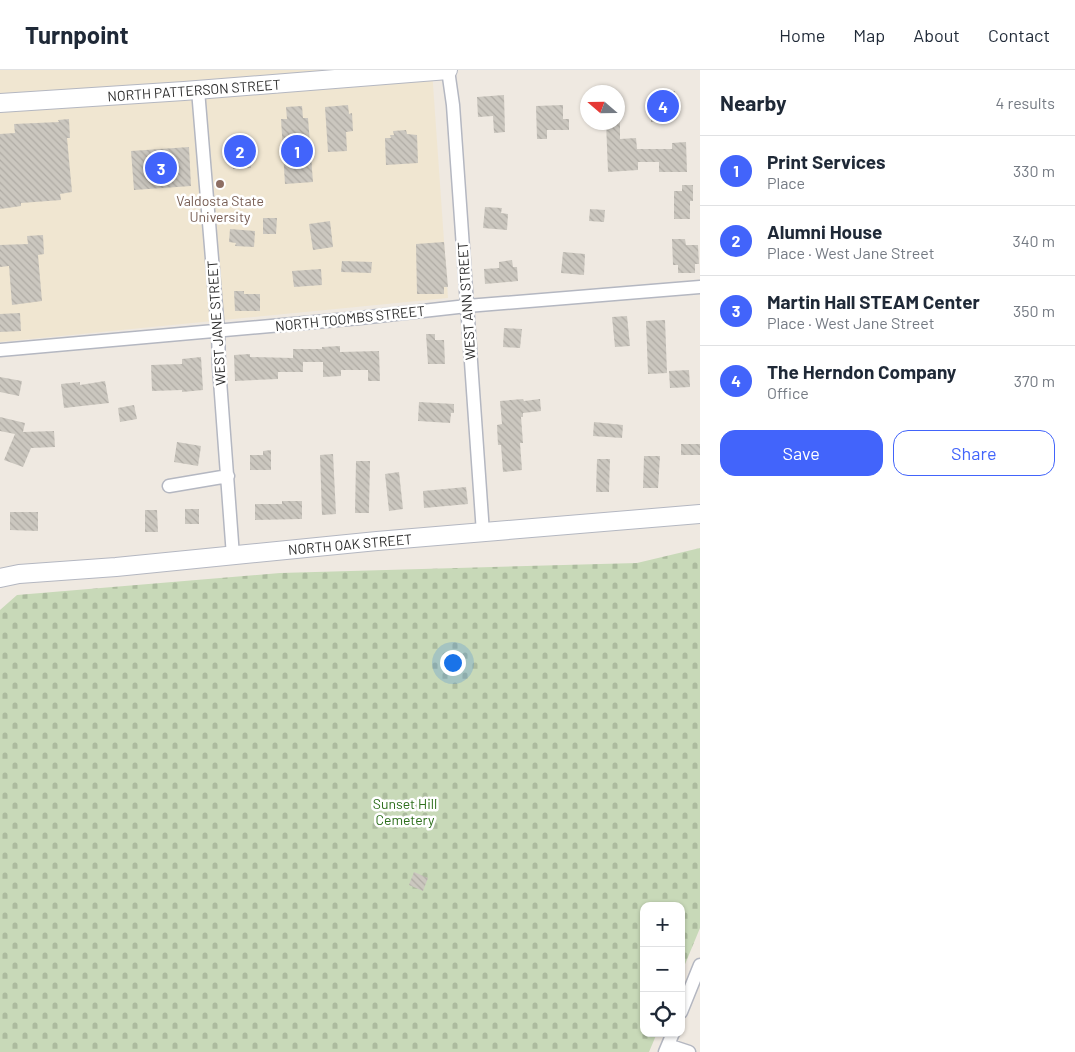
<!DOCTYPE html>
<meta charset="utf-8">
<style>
body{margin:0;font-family:Barlow,sans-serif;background:#f6f6f7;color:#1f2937}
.controls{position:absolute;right:15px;bottom:15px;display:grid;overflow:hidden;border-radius:10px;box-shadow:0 1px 4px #0004}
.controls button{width:45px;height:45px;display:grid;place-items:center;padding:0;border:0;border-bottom:1px solid #e0e1e3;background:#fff;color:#1f2937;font:25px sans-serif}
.compass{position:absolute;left:580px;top:15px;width:45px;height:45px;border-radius:50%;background:#fff;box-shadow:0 1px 4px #0004;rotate:290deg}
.you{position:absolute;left:452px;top:592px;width:18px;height:18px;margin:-12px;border:4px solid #fff;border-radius:50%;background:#1a73e8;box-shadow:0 0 0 8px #1a73e833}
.badge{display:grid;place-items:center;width:32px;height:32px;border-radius:50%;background:#4264fb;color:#fff;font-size:16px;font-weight:700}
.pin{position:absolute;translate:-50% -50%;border:2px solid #fff;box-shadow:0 1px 5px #0006}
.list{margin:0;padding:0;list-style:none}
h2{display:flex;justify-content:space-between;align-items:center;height:65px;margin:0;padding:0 20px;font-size:21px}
h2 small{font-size:16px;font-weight:400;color:#747a83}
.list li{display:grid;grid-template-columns:32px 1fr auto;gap:15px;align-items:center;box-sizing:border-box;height:70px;padding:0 20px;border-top:1px solid #e0e1e3}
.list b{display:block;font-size:19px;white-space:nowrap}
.list p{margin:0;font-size:16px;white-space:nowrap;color:#747a83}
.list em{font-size:16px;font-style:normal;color:#747a83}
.actions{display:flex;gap:10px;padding:15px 20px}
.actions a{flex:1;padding:11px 0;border:1px solid #4264fb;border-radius:15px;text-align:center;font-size:18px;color:#4264fb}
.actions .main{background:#4264fb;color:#fff}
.icon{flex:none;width:28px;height:28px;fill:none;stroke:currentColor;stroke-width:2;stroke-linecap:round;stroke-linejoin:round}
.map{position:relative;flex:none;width:700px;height:982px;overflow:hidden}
header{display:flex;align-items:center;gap:30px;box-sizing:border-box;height:70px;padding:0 25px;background:#fff;border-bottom:1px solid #e0e1e3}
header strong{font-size:24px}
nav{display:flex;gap:28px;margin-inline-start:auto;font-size:18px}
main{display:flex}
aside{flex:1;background:#fff}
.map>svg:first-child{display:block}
</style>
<header>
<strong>Turnpoint</strong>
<nav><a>Home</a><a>Map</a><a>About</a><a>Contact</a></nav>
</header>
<main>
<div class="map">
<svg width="700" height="982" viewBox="0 0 700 982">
<defs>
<pattern id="cemetery-stones" width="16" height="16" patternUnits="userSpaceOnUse" patternTransform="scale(1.25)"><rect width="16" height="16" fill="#c8d9b8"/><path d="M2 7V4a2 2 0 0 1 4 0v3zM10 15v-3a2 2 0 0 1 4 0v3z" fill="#acbb9e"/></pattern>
<pattern id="building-back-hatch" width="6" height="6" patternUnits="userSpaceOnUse" patternTransform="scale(1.25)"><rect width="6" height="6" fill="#cbc7bf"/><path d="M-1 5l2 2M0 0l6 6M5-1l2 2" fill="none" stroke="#afaba4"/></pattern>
</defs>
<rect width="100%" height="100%" fill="#efe9e1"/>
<path fill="#f0e6d1" d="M0,0h432l16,228 -448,44z"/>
<path fill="url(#cemetery-stones)" d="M700,478v380l-19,46v-68h-37v127h13l-8,19h-649v-442l17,-15 263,-22 357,-10z"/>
<path fill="url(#building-back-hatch)" d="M660,21h15l1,24h-13v6l-12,1v-24l9,-1z
M504,25l1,37 -11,1 -1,-17 -15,1 -1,-20z
M348,35l1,9 3,-1 1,18 -7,1 1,19 -19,1 -3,-45z
M563,35v14h6v11h-22v9h-10l-1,-33z
M302,36l1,12h5l5,64 -28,2 -4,-65h6l-1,-12z
M69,49l1,19h-3l5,54 -12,2 1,6 -40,3v3l-21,3v-75l15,-1 -1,-9 45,-2 -1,-2z
M606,52h14v17l16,-1 1,11h35v-6l14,-1 1,30h-28v-10h-21v8l-30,2z
M406,60l1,4 10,1 1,28 -32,2 -1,-27h6l-1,-3h4l-1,-4z
M250,71l1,27 -18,1 -1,-9h-2l-1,-17z
M189,77l2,39 -57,4 -3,-39z
M682,115h11v16h-3v18h-16v-28h8z
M485,137l17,1 -1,5 7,1 -1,16 -24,-2z
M590,139l15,1 -1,12 -15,-1z
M263,148h14l-1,16h-13z
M330,151l3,26 -20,3 -4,-26z
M230,159l25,2 -1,16 -19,-1 1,-3 -7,-1z
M43,165l1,19 -6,1 4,46 -30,4 -3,-39 -9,1v-22l28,-1 -1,-8z
M672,169h13l1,6h12l1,19h-4v9h-17v-8h-5z
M444,172l4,45h-4v7h-27l-1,-50z
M563,182l22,2 -1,21 -23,-2z
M512,190l1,7h4l1,14 -33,3 -1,-15 15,-1v-6z
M342,191l30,1 -1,11 -30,-1z
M321,199l1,16 -28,2 -2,-16z
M234,221h10v3h16v17h-25z
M20,243l1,18 -21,1v-18z
M627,246l3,30 -15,1 -3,-30z
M665,250l2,53 -19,1 -2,-53z
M504,258l18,1 -2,19 -17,-1z
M426,264h9v6h9l1,24h-17z
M340,276v6l39,-1 1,30h-12v-11h-27v6l-18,1v-15h-20v10h-25v7l-43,2 -1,-26 16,-1v3l43,1v-9h29v-2z
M201,287l2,33 -21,2v-2l-30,1 -1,-26 31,-1v-5z
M689,300l1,17 -20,1 -1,-17z
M0,307l22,4 -3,15 -19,-4z
M105,311l4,22 -45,5 -3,-24 19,-2v3z
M523,329l1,2 16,-2 1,12 -18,2v4h-2l2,26h-3l2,27 -19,2 -2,-27h-3l-1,-20 5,-1 -2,-23z
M419,332l35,2v9h-3l-1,10 -32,-2z
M134,335l3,14 -17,3 -2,-14z
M0,347l25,6 -2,9 31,-1 1,16 -24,1 -8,19 -19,-7 11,-26 -15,-3z
M594,352l29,3 -1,13 -29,-2z
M177,372l24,4 -3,20 -24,-4z
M681,374h19v11h-19z
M271,380v20h-21v-15h13v-4z
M333,384l3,60 -14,1 -2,-60z
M644,386h16l-2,32h-15z
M597,389h13l-1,33h-13z
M356,391h14l-1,52h-14z
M399,402l4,37 -14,2 -4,-37z
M466,417l2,17 -44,4 -1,-17z
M282,431h20v18l-47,1v-16h27z
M185,439h14v15h-14z
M145,440h12l1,22h-13z
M10,442h28v19l-28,-1z
M414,802l14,6 -5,13 -14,-6z"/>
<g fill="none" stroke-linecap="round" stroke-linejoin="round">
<defs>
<path id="minor" d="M448,0l5,35 30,428
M198,20l20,241 1,36 14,189
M0,280l360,-32 107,-12 233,-19
M169,416l59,-10
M681,942l19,-47
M668,975l21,7
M665,982l8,-19"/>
<path id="secondary" d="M0,33l184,-12 264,-21
M0,508l19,-4 97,-7 261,-26 323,-27"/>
</defs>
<use href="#minor" stroke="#b4b7c1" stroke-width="15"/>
<use href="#secondary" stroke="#b4b7c1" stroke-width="20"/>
<use href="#minor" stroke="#fff" stroke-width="12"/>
<use href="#secondary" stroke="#fff" stroke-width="18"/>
</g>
<circle fill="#8d6e63" stroke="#fff" stroke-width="2" cx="220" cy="114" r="5"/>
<g text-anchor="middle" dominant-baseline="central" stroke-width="5" stroke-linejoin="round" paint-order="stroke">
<g font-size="14" fill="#2e2e2e" stroke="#fff">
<text transform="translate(194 20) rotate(-4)">NORTH PATTERSON STREET</text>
<text transform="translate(466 231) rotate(-94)">WEST ANN STREET</text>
<text transform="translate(350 248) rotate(-6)">NORTH TOOMBS STREET</text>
<text transform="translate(216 253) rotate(-94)">WEST JANE STREET</text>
<text transform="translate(350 474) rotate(-5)">NORTH OAK STREET</text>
</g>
<g font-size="14" fill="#785e54" stroke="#fff">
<text x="220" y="130">Valdosta State<tspan x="220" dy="16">University</tspan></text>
</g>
<g font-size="14" fill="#2c6e1b" stroke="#fff">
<text x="405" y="733">Sunset Hill<tspan x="405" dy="16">Cemetery</tspan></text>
</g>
</g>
</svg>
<div class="controls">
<button>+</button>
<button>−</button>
<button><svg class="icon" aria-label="locate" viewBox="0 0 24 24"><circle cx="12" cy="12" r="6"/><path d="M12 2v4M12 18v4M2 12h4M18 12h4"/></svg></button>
</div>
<svg class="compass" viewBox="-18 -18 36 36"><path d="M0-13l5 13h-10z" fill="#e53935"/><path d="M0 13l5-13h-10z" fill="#747a83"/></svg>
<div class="you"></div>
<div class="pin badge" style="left:297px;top:81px">1</div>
<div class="pin badge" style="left:240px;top:81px">2</div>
<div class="pin badge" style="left:161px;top:98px">3</div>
<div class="pin badge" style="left:663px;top:36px">4</div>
</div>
<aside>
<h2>Nearby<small>4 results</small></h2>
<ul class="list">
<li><span class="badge">1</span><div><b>Print Services</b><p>Place</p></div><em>330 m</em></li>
<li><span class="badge">2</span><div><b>Alumni House</b><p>Place · West Jane Street</p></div><em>340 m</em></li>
<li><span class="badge">3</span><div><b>Martin Hall STEAM Center</b><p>Place · West Jane Street</p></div><em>350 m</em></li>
<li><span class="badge">4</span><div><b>The Herndon Company</b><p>Office</p></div><em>370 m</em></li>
</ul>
<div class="actions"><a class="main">Save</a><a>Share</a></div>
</aside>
</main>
